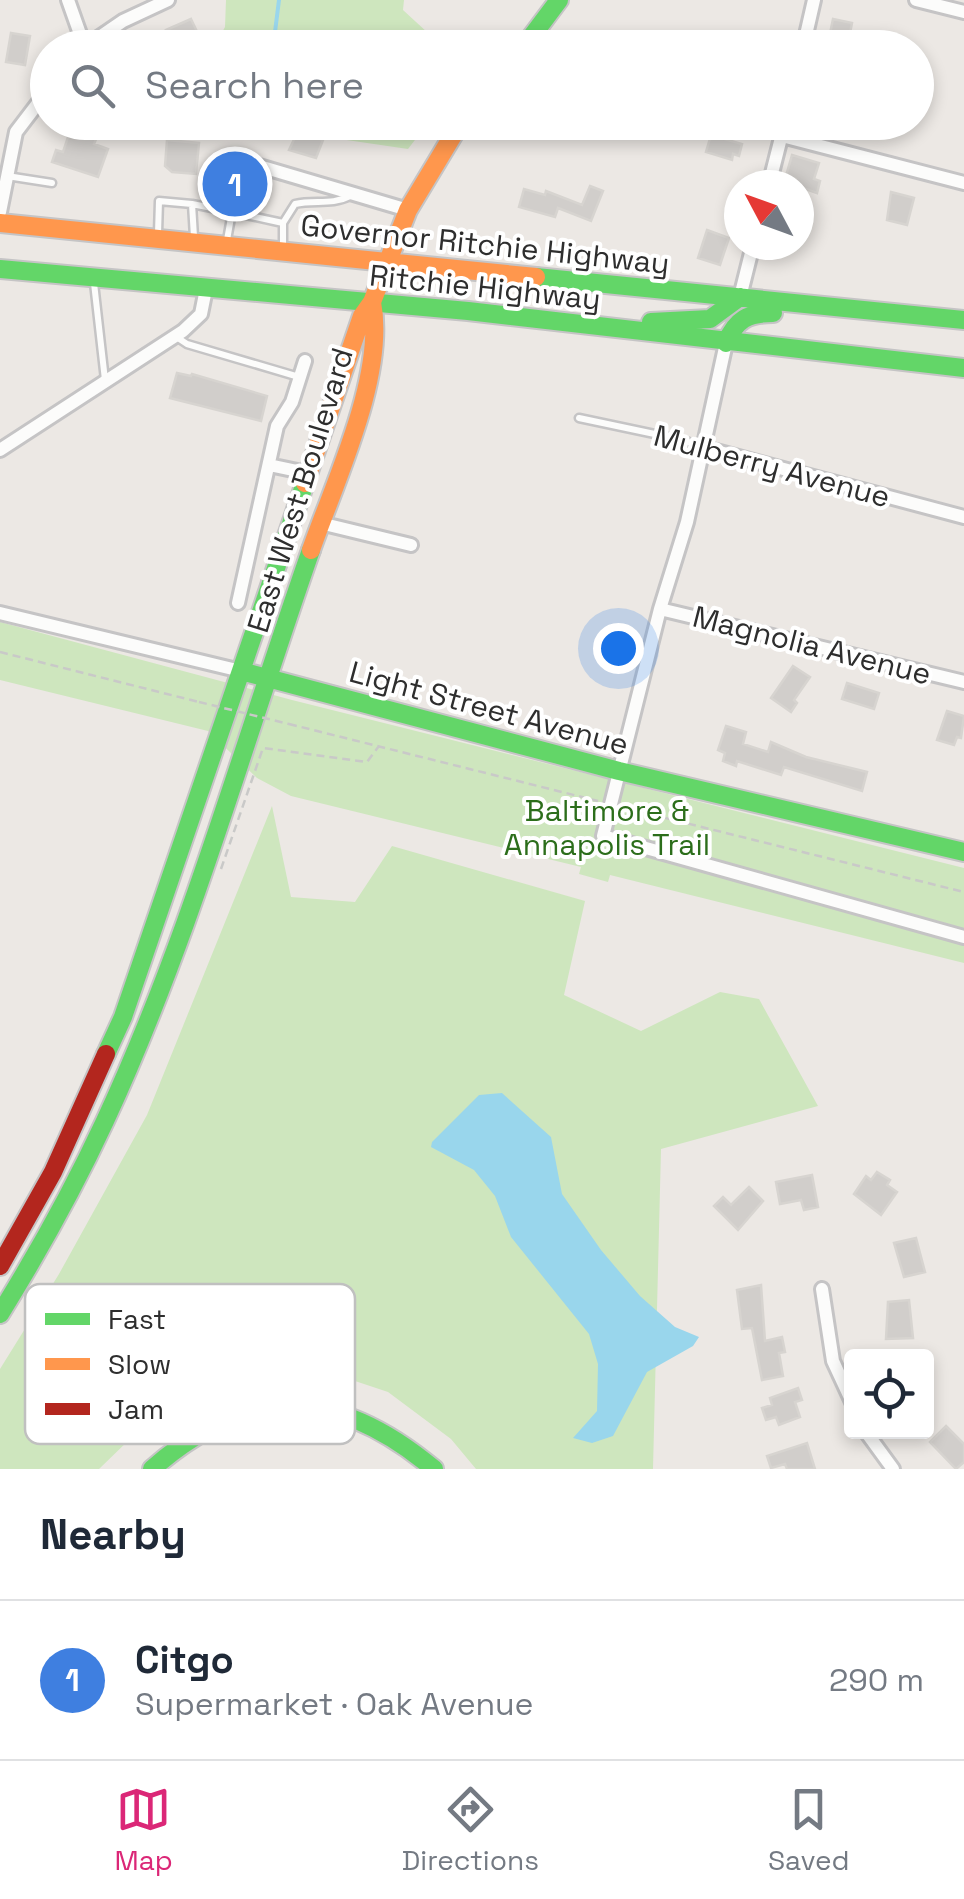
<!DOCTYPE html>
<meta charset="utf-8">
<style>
body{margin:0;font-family:"Space Grotesk",sans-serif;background:#f6f6f7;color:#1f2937}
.controls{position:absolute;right:30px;bottom:30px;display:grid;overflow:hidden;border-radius:10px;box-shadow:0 5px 15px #0003}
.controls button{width:90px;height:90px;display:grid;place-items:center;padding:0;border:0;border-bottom:2px solid #e0e1e3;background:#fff;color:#1f2937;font:50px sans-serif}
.compass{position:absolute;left:724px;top:170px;width:90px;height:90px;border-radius:50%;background:#fff;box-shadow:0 5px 15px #0003;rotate:311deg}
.you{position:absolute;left:618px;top:648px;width:35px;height:35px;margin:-25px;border:8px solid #fff;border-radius:50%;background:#1a73e8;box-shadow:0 0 0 15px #1a73e833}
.badge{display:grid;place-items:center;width:65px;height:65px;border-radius:50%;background:#db2777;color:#fff;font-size:32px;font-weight:700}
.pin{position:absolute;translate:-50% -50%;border:5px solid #fff;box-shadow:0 2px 10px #0006}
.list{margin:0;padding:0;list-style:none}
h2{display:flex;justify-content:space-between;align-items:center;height:130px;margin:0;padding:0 40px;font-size:42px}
h2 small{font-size:32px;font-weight:400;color:#747a83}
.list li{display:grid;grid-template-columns:65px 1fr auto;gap:30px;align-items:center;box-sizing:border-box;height:160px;padding:0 40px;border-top:2px solid #e0e1e3}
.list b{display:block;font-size:38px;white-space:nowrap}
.list p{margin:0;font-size:32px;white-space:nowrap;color:#747a83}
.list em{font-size:32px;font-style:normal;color:#747a83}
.icon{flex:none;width:55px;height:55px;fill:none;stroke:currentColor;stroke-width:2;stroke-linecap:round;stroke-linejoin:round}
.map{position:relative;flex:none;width:964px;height:1469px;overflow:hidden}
.search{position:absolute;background:#fff;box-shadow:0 5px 15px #0003;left:30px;right:30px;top:30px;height:110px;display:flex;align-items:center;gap:25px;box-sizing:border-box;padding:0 35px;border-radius:55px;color:#747a83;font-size:38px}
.sheet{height:290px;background:#fff}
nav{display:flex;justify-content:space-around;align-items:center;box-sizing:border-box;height:140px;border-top:2px solid #e0e1e3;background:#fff;font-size:28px;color:#747a83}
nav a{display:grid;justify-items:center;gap:5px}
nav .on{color:#db2777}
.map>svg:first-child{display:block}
</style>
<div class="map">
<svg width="964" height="1469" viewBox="0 0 964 1469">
<rect width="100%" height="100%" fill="#ece8e4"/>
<path fill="#cee6be" d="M226,0h178l-1,10 25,23 49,14h-263l11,-20z
M308,123h120l-20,26 -75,-11z
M0,622l292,78 672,168v95l-354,-88 -2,7 -29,-8 2,-7 -290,-71 -34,-18 -49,-47 -208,-51z
M272,806l19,91 64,5 37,-56 193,55 -21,94 77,36 79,-39 39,7 59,107 -157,43 -8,320h-177l-25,-30 -63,-47 -78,-26 -93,15 -86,57 -32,31h-99v-100l59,-95 88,-159z"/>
<path fill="#99d6ec" d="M502,1093l49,44 11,57 39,56 39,46 35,31 24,10 -6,9 -46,26 -34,64 -21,7 -19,-5 24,-27 1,-47 -9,-30 -78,-97 -16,-41 -21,-26 -43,-23 1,-5 47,-47z"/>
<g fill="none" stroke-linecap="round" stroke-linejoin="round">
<path stroke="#99d6ec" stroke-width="4" d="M273,48l6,-48
M345,122l5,10
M403,122l23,4"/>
</g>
<path fill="#d1cecb" stroke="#d7d4d0" stroke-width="2.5" d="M191,19l9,19 -11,6 2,4h-17l-8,-18z
M833,19l19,4 -5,25h-20z
M11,33l19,3 -5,29 -19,-3z
M71,128l26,9 -3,7 14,5 -10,28 -46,-15 4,-12 7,2z
M298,131l25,9 -7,18 -27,-8z
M711,135l31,9 -3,12 -6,-2 -1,6 -26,-8z
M167,140l32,3 -3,31 -24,-2 -7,-6z
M792,155l27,8 -5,16 6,2 -3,12 -23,-8 2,-6 -10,-3z
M229,168l19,5 -8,28 -18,-4z
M590,186l13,5 -12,30 -33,-13 -3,9 -36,-10 5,-18 21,6 1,-4 36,14z
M891,192l23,6 -7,27 -20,-5z
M707,230l22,8 -9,27 -22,-7z
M177,373l14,3 1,-2 75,22 -6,25 -91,-23z
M793,666l17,11 -16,23 3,3 -6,9 -20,-14z
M847,683l32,10 -5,16 -32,-10z
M947,711l17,5 -3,22 -4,-1 -3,8 -17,-5z
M726,726l20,6 -3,12 25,8 3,-10 35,15 61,15 -5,19 -78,-24 -3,8 -44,-14 -1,5 -13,-5 2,-8 -7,-3z
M877,1172l13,8 -3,5 10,7 -16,23 -27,-21 12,-18 5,4z
M812,1175l6,32 -14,3 -3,-10 -21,4 -4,-22z
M749,1187l14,14 -25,29 -24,-24 9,-9 8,8z
M916,1238l9,34 -21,5 -10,-34z
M761,1285l4,56 17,-4 3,15 -6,1 4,23 -21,4 -10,-52 -10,1 -5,-39z
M909,1300l4,38 -27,1 2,-37z
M798,1388l4,12 -7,2 5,15 -21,8 -3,-8 -10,3 -4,-12 10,-3 -2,-7z
M946,1426l18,18v18l-8,7 -26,-27z
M807,1443l8,26h-28l-2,-5 -14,4 -4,-12z"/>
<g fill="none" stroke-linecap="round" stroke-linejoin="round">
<defs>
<path id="lane" d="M7,176l45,7
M192,204l40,8 -5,28
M232,212l51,11v22
M283,223l12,-19c19,-5 36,2 55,-8
M158,233l1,-32 33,3 2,33
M94,283l11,97
M178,338l9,6 112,33
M579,418l104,22 17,6"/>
<path id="street" d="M68,0l17,48
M916,0l48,12
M85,47l38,-26 45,-21
M803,48l11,-48
M782,136l182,47
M252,164l156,46
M769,185l16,-63
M0,212l16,-80 32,-42
M740,297l13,-52
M726,343l-39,179 -27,87 -57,227 361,101
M701,447l263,70
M0,450l183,-119 18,-17 5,-25
M269,465l38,8
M320,523l91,22
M238,603l39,-177 15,-24 13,-41
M660,609l304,73
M0,613l241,58
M822,1289l11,72 19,41
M866,1432l27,37"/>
<path id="fast" d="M523,48l36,-48
M0,269l468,42 496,57
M536,277l428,43
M651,322l59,-3 30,-22
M726,343c10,-24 22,-30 47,-30
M241,671l378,100 345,81
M106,1054l17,-37 182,-534
M0,1314c39,-63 74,-126 105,-193 85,-183 139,-380 206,-571
M152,1469c97,-85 184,-82 282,0"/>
<path id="slow" d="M0,223l536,54
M305,483l57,-167 10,-14 36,-92 53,-88
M311,550c24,-69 75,-175 61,-248"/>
<path id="jam" d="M0,1266l53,-94 53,-118"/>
</defs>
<use href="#lane" stroke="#c5c4c5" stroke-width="11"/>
<use href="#street" stroke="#c5c4c5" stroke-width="18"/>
<use href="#fast" stroke="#c5c4c5" stroke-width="22"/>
<use href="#slow" stroke="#c5c4c5" stroke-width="22"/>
<use href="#jam" stroke="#c5c4c5" stroke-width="22"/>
<path stroke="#c9c9c8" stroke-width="2.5" stroke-dasharray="8 5" stroke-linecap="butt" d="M0,652l199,50
M289,724l309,77
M625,808l339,84
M221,869l42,-121 104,14 12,-16"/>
<use href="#lane" stroke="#fcfcfb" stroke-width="6"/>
<use href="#street" stroke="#fcfcfb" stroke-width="12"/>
<use href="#fast" stroke="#63d668" stroke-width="18"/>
<use href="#slow" stroke="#ff974d" stroke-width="18"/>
<use href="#jam" stroke="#b3261e" stroke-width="18"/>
<path stroke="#c9c9c8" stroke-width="2.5" stroke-dasharray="8 5" stroke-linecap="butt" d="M199,702l90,22"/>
</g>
<g text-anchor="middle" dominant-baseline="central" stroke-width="8" stroke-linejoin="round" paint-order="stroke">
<g font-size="30" fill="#2e2e2e" stroke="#fff">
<text transform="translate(485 244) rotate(6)">Governor Ritchie Highway</text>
<text transform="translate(485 287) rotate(6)">Ritchie Highway</text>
<text transform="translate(772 466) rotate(15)">Mulberry Avenue</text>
<text transform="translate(300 490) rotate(-73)">East West Boulevard</text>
<text transform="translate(812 645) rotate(14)">Magnolia Avenue</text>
<text transform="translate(489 708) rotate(15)">Light Street Avenue</text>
</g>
<g font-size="30" fill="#2c6e1b" stroke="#fff">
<text x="607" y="810">Baltimore &amp;<tspan x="607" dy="34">Annapolis Trail</tspan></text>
</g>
</g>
<rect x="25" y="1284" width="330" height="160" rx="15" fill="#fff" stroke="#c0c0c0" stroke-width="2.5"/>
<rect x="45" y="1313" width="45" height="12" fill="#63d668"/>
<rect x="45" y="1358" width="45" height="12" fill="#ff974d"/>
<rect x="45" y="1403" width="45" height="12" fill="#b3261e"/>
<g font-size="28" fill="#2e2e2e">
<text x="108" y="1329">Fast</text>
<text x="108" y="1374">Slow</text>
<text x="108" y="1419">Jam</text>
</g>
</svg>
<div class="controls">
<button><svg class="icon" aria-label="locate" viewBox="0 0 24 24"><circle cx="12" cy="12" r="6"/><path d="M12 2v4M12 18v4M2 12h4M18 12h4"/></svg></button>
</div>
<svg class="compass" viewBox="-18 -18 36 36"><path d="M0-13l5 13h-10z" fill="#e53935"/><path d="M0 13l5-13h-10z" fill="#747a83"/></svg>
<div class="you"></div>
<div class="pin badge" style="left:235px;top:184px;background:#3f7fe0">1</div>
<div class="search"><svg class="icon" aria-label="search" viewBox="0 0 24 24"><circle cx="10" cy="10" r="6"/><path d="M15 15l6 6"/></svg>Search here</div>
</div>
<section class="sheet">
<h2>Nearby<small></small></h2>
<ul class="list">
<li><span class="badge" style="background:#3f7fe0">1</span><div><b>Citgo</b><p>Supermarket · Oak Avenue</p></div><em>290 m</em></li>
</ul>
</section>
<nav>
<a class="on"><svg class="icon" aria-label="map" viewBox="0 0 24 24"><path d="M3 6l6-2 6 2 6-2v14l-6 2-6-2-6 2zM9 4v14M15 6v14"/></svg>Map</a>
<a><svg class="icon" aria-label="directions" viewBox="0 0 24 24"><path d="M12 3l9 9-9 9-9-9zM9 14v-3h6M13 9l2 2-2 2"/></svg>Directions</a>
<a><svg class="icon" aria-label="saved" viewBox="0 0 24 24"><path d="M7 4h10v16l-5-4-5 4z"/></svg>Saved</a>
</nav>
